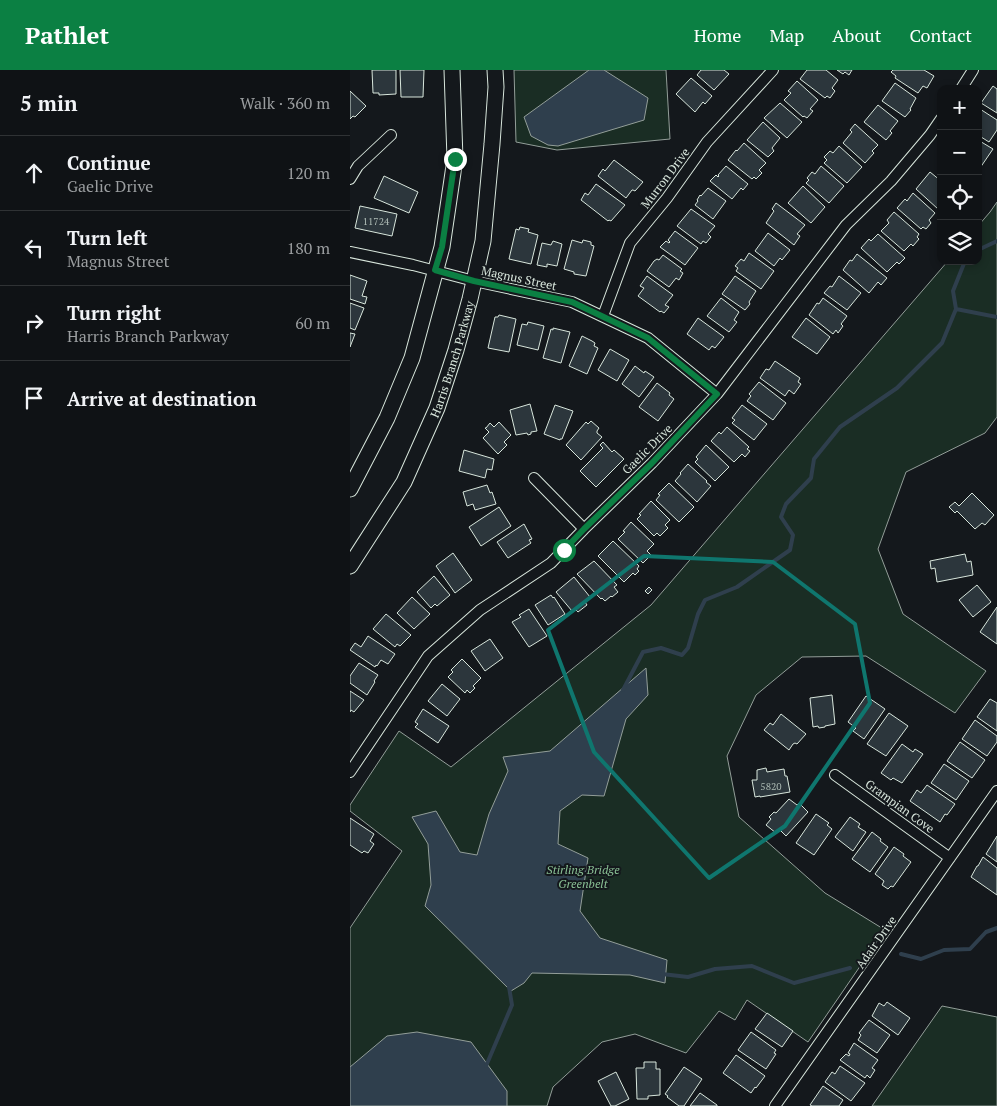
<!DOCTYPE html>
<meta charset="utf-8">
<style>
body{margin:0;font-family:"PT Serif",serif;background:#181b1e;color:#f1f3f6}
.controls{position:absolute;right:15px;top:15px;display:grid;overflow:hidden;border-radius:10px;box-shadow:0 2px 8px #0003}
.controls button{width:45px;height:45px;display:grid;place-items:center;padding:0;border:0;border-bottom:1px solid #2f3234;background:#0f1215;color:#f1f3f6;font:25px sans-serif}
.stop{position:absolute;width:15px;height:15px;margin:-11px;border:4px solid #0b8043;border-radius:50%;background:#fff}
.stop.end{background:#0b8043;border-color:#fff;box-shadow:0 1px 5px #0008}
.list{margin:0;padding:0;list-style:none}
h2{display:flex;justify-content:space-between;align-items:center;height:65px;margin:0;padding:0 20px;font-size:21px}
h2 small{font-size:16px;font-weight:400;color:#9b9ea0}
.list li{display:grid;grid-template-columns:32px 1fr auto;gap:15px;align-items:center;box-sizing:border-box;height:75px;padding:0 20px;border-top:1px solid #2f3234}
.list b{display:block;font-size:19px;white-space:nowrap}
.list p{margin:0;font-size:16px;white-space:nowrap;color:#9b9ea0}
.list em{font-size:16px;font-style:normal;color:#9b9ea0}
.icon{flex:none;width:28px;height:28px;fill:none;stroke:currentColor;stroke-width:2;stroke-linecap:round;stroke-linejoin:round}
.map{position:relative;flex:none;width:647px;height:1036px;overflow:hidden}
header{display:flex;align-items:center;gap:30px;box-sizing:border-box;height:70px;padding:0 25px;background:#0b8043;color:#fff}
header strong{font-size:24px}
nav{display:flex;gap:28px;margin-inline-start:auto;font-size:18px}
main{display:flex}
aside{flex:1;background:#0f1215}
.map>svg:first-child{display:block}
</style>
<header>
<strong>Pathlet</strong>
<nav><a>Home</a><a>Map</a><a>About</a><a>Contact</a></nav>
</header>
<main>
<aside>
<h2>5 min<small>Walk · 360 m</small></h2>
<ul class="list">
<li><svg class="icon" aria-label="ahead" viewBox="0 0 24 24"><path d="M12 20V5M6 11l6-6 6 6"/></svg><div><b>Continue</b><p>Gaelic Drive</p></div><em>120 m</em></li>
<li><svg class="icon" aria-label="left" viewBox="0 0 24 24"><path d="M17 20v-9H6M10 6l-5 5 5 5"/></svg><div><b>Turn left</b><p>Magnus Street</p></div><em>180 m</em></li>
<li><svg class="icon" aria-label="right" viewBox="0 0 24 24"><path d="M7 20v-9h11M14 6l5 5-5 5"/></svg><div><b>Turn right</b><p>Harris Branch Parkway</p></div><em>60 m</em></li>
<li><svg class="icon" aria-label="arrive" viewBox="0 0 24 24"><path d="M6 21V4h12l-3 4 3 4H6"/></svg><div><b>Arrive at destination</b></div></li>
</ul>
</aside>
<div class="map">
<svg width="647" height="1036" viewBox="0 0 647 1036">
<rect width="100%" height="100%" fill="#14181c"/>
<path fill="#1a2d24" stroke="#939e99" d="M164,0h152l4,69 -113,11 -41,-8z
M647,132v215l-12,16 -79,39 -28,77 25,65 83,57 -31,42 -89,-57 -64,1 -46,38 -29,61 12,61 86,76 60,37 -77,112 -61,-42 -12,20 -16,-9 -33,42 -51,-19 -33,8 -49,45 -6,19h-197v-178l52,-77 -52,-40v-6l49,-74 52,36 200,-162 297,-344h30v-35l12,-14z
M592,936l55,11v89h-125z"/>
<path fill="#2f3f4d" stroke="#939e99" d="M239,0h15l44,28 -4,22 -86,26 -10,-1 -17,-9 -7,-19z
M296,598l2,27 -22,24 -22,77 -22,-1 -22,16 -2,33 30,14 -8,53 20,27 67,22 -2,23 -35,-8 -98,-2 -8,10 -13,8 -86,-85 6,-21 -3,-41 -16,-27 24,-6 24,41 17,3 12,-41 19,-43 -5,-14 47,-6z
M67,962l54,10 36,49v15h-157v-39l37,-31z"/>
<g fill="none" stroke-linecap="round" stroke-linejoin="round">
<path stroke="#2f3f4d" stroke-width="4" d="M628,180l19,-9
M606,239l41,8
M273,620l20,-38 18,-4 21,7 6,-7 10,-34 7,-14 32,-13 53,-37 3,-15 -12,-18 5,-13 25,-26 3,-19 26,-32 57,-39 45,-45 14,-34 -3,-18 12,-30
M551,884l20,5 23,-9 26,-1 16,-17 11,-4
M312,904l26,3 27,-8 37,-3 42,17 56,-15
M136,996l26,-61 -3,-18"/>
</g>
<path fill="#2c363c" stroke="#d8e6dc" d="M22,0h24v24l-17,1v-2h-6z
M50,0h24l-1,27h-22z
M351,0h23l5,4 -15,16 -17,-15z
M457,0h19l12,10 -6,8 3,3 -5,7 -3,-2 -2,2 -25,-19z
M487,0h15l-3,5 -4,-3 -2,2z
M543,0h31l10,6 -7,12 -4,-2 -5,7 -23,-15 1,-2 -5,-4z
M341,8l21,18 -7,8 -2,-2 -8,10 -19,-18z
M447,11l21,19 -8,9 3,2 -6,7 -3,-2 -1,1 -19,-17 7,-7 -3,-2z
M545,13l21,15 -6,11 1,1 -6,7 -23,-16z
M643,16l4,3v24l-16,-10z
M0,21l16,15 -11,11 -2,-1 -3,3z
M430,33l22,19 -15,16 -23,-20z
M528,35l20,16 -8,10 2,2 -6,7 -22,-18z
M630,39l17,11v10l-8,12 -11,-7v-24z
M413,52l17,16 -8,10 2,3 -6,6 -21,-17z
M505,54l23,21 -6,6 2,2 -9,10 -22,-20 9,-11 -2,-2z
M628,70l15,9 -13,19 -2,-1z
M394,73l22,20 -7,7 3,3 -6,6 -2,-2 -2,2 -24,-19 8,-10 1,1z
M489,76l23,21 -15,16 -23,-20 3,-3 -3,-3 6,-6 3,2z
M264,90l29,22 -8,9 -2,-1h-1l-6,8 -28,-22 5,-7 2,2z
M376,96l22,18 -5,6 -2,-2 -9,11 -22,-18 6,-6 2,2 1,-1 -1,-1z
M471,96l23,20 -15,17 -23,-20 3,-3 -2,-2 5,-6 3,2z
M580,102l11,9v25l-3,3 -22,-20z
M34,106l34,16 -9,21 -35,-15z
M246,114l29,21 -14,16 -2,-1 -1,1 -27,-21 4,-7 3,2z
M453,116l22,21 -14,16 -23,-20z
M358,118l18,13 -13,18 -18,-14 3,-4 -1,-1 3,-5 1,1z
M563,123l22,20 -6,7 2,3 -5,6 -3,-2 -2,2 -24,-21 8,-9 2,2z
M426,133l29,22 -8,9 3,2 -6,9 -28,-22 8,-12 -2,-2z
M10,136l37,8 -5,22 -37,-8z
M341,139l24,17 -7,8 3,3 -5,6 -3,-2 -2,3 -24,-18z
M544,142l25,22 -2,3 2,2 -6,7 -2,-2 -7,7 -23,-20 8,-8 -2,-3z
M170,157l9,2 -1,3 10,3 -7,29 -22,-5 7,-30 3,1z
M325,161l23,17 -13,17 -25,-18 6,-6 3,2 1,-1 -2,-2z
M418,163l22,17 -8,10 -2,-2 -6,8 -19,-15z
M528,164l27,24 -6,6 -2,-2 -10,10 -26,-24 8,-9 2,2z
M222,170l10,3 1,-3 8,2v3l3,1 -8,30 -12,-2v-2l-10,-3z
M203,171l9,3 -5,22 -10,-2v3l-10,-2 5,-22 9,2z
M399,183l25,18 -13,18 -25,-18 2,-3 -3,-2 6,-7 3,2z
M507,184l30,24 -6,7 -3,-3 -9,11 -26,-23 7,-10 2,1z
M313,185l19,14 -2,2 3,2 -4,7 -3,-2 -7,9 -22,-16 7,-10 3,-2 2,1z
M0,205l17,6 -5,15 5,1 -2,7 -15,-5z
M297,206l26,19 -8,10 4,2 -5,6 -3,-2 -1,1 -22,-16 6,-8 -4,-2z
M385,206l21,15 -7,11 1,2 -5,6 -23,-16z
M489,206l22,17 -14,17 -23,-17 6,-7 2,1z
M371,228l18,14 -5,8 3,2 -8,10 -22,-16z
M473,228l24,18 -6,8 2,2 -5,7 -2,-3 -3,4 -24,-19 8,-12 2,1z
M0,233l14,5 -9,22 -5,-2z
M149,245l17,4 -7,33 -21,-4 7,-31h3z
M348,248l26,19 -9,11 -3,-2 -3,4 -22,-16z
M456,248l24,19 -13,17 -25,-17z
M178,252l16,4 -6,24 -21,-5 5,-21 5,1z
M203,258l17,4 -9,31 -18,-5 8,-29 2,1z
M0,263l5,1 -5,13z
M232,266l10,5 3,2 -1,3 4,2 -11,26 -18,-8z
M260,279l19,11 -12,21 -19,-11z
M425,291l25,17 -2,4 3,2 -7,10 -5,-4 -4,6 -25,-18 6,-9 3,1z
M285,296l9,7 1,-2 9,6 -15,20 -17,-13z
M409,312l27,21 -13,17 -26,-19 4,-5 -2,-2z
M307,313l13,10 -1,2 5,4 -16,22 -19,-14z
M180,334l7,27 -6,1v2l-3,1 -1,-2 -11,2 -6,-25z
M205,335l18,6 -11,28h-2v1l-16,-6z
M392,335l25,19 -13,16 -22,-17 3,-3 -3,-2z
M241,351l8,7 -2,3v2l5,4 -21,23 -15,-15 20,-23 2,2z
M149,352l12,13 -7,7 3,3 -9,9 -15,-16 6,-6 -4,-4h1l4,-5 4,4z
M377,357l22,20 -2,2 3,2 -5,6 -3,-3 -8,8 -23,-21 8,-9 2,2z
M253,372l9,10 2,-2 10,9 -28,28 -16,-16 23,-23 -3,-3z
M356,375l23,22 -14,14 -20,-19 3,-3 -2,-2z
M114,380l30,9 -2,11 -5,-1 -2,9 -26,-7z
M338,394l19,17 -1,1 5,4 -14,16 -22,-21 6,-7 -1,-1z
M319,413l25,24 -15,15 -23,-22 4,-5 -2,-1z
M137,415l3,8 2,-1 4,12 -21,6 -2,-6 -6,2 -4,-14z
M622,423l22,22 -9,10 -3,-2 -7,6 -18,-18 -2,2 -6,-6 6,-5 4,4z
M301,431l19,19 -5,5 3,3 -8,8 -3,-3 -3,3 -17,-17 4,-4 -2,-1z
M149,437l12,19 -30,20 -12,-19z
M281,452l23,22 -7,7 4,4 -8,8 -25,-24 7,-7 -2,-1z
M174,454l8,15 -3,1 2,3 -23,15 -11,-16z
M263,471l26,25 -2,3 2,2 -4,4 -2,-2 -9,9 -26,-26z
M103,483l19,27 -17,13 -19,-27z
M615,484l2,8 4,-1 2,14 -36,7 -2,-14 -4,1 -1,-8z
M244,491l23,24 -3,2 4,5 -6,5 -1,-1 -6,5 -3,-3 -1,1 -24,-25z
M84,506l16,19 -13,11 -2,-2 -4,4 -14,-16z
M224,507l16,20 -5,5 2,3 -9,7 -3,-3 -3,2 -16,-19z
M627,515l14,17 -18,15 -14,-17z
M299,517l3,3 -4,4 -3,-3z
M201,525l2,3 1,-1 11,17 -17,11 -13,-20z
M62,527l18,17 -16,15 -17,-16z
M647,537v37l-17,-12z
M179,539l18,27 -18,11 -17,-25 9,-5 -2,-2z
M36,544l25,21 -11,11 -3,-2 -2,3 -22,-18z
M18,566l27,18 -7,10 -7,-4 -4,6 -1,-1 -1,2 -25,-17 5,-7 6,4z
M140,569l13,19 -18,13 -14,-20z
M112,589l19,19 -8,8 2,2 -5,5 -3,-3 -2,3 -17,-16 5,-5 -2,-2z
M9,593l19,12 -4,6 1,1 -8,13 -17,-12v-7z
M92,614l18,15 -13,17 -19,-15z
M0,621l14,9 -10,12 -3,-2 -1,2z
M482,625l3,29 -10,2v1l-6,1 -1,-2 -5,1 -3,-29z
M516,626l19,13 -21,30 -11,-8 3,-3 -8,-6z
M640,629l7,4v28l-20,-14z
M73,639l26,17 -11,17 -23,-16 3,-3 -3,-2z
M539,643l19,13 -22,30 -19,-12z
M431,644l25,20 -9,10 -2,-1 -2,1 -4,6 -25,-20 6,-7 3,2z
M625,650l22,16v6l-10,14 -25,-17z
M610,672l25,18 -13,18 -25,-17z
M552,674l11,8 2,-3 8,5 -21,29 -9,-5 -2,2 -10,-7z
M594,694l25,17 -13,19 -25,-17z
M416,698l1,4 17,-3 1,7h2l3,16 -30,5v-1l-5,1 -3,-17h5v-10z
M577,715l28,19 -8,11 -2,-1 -5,8 -30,-21 7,-11 4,3z
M439,729l8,6 2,-2 9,9 -22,24 -7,-7 -3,4 -10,-8 5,-6 -2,-2 5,-5 2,1z
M466,744l13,9 -2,2 5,4 -18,26 -18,-12z
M500,747l10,7 -2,3 8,5 -13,19 -18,-14z
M0,748l24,16 -4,7 4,3 -6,9 -4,-2 -2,2 -12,-8z
M522,762l9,7 -1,2 8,6 -18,25 -18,-13z
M647,766v26l-11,-8z
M544,777l10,7 -1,2 8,6 -18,25 -2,-1 -3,3 -6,-4 2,-4 -9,-7z
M633,787l14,11v27l-26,-18 6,-11h1z
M537,932l23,16 -12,17 -26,-19 7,-13 5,3z
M417,943l26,18 -11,16 -27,-18z
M519,950l21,15 -13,18 -19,-13 3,-5 -2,-2z
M401,962l25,18 -2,3 2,1 -10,15 -28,-19z
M504,973l24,17 -6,8 3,2 -5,8 -3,-3 -2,3 -25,-18 6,-6 3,2 1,-2 -2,-1z
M386,985l29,21 -9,12 -1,-1 -4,6 -28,-20z
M294,992h12v7h4v26l-12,1v3h-11l-1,-31h8z
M490,996l25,17 -14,18 -26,-19 7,-10 3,2z
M334,997l18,12 -18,27h-5l-12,-9 1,-1 -3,-2z
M266,1002l13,27 -14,7h-4l-13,-25z
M473,1016l20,14 -4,6h-27l-2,-1z
M350,1023l17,12v1h-27z"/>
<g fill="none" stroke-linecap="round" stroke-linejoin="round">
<defs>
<path id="street" d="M611,19l12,-19
M0,109l8,-13 33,-31
M0,182l63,13 61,16 98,21 76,36 69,56
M253,246l27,-73 37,-45 40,-56 66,-72
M184,408l50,51
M0,702l78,-116 52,-46 71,-47 33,-34 68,-66 65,-69 129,-169 45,-44 39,-46 11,-16
M485,705l115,83
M425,1036l222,-315"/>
<g id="secondary">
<path d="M0,419l37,-71 25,-60 30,-111 13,-88 -3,-89"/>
<path id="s1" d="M0,496l54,-84 33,-74 19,-58 14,-51 13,-58 9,-97 4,-57 -1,-17"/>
</g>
</defs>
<use href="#street" stroke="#d8e6dc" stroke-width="12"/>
<use href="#secondary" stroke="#d8e6dc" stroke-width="17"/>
<use href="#street" stroke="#14181c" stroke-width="10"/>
<use href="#secondary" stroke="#14181c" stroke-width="15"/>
</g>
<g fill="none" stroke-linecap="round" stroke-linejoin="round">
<path stroke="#0b8043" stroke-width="6" d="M105,89l-13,88 -7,23 39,11 98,21 76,36 69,56 -65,69 -68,66 -20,21"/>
</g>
<path fill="none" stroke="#0f766e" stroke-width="4" stroke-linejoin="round" d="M294,486l129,6 82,62 15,79 -85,123 -76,52 -115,-126 -46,-122z"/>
<g text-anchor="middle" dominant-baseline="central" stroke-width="4" stroke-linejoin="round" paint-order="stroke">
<g font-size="10" fill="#adbab4">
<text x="26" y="151">11724</text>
<text x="421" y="716">5820</text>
</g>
<g font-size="12" fill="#d8e6dc" stroke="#14181c">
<text transform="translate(315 108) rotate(-53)">Murron Drive</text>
<text transform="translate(169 208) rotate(12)">Magnus Street</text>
<text stroke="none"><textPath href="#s1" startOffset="232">Harris Branch Parkway</textPath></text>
<text transform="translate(297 379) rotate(-45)">Gaelic Drive</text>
<text transform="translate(550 736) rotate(36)">Grampian Cove</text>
<text transform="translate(526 872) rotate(-55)">Adair Drive</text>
</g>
<g font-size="12" font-style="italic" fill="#8ac095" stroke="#14181c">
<text x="233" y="799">Stirling Bridge<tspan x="233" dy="14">Greenbelt</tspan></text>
</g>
</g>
</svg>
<div class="controls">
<button>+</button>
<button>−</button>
<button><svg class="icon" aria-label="locate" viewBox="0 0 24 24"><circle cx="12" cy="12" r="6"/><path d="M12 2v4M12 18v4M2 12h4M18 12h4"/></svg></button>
<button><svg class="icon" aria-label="layers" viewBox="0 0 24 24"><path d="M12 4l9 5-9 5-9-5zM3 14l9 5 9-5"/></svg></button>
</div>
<div class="stop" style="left:214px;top:480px"></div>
<div class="stop end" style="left:105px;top:89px"></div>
</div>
</main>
